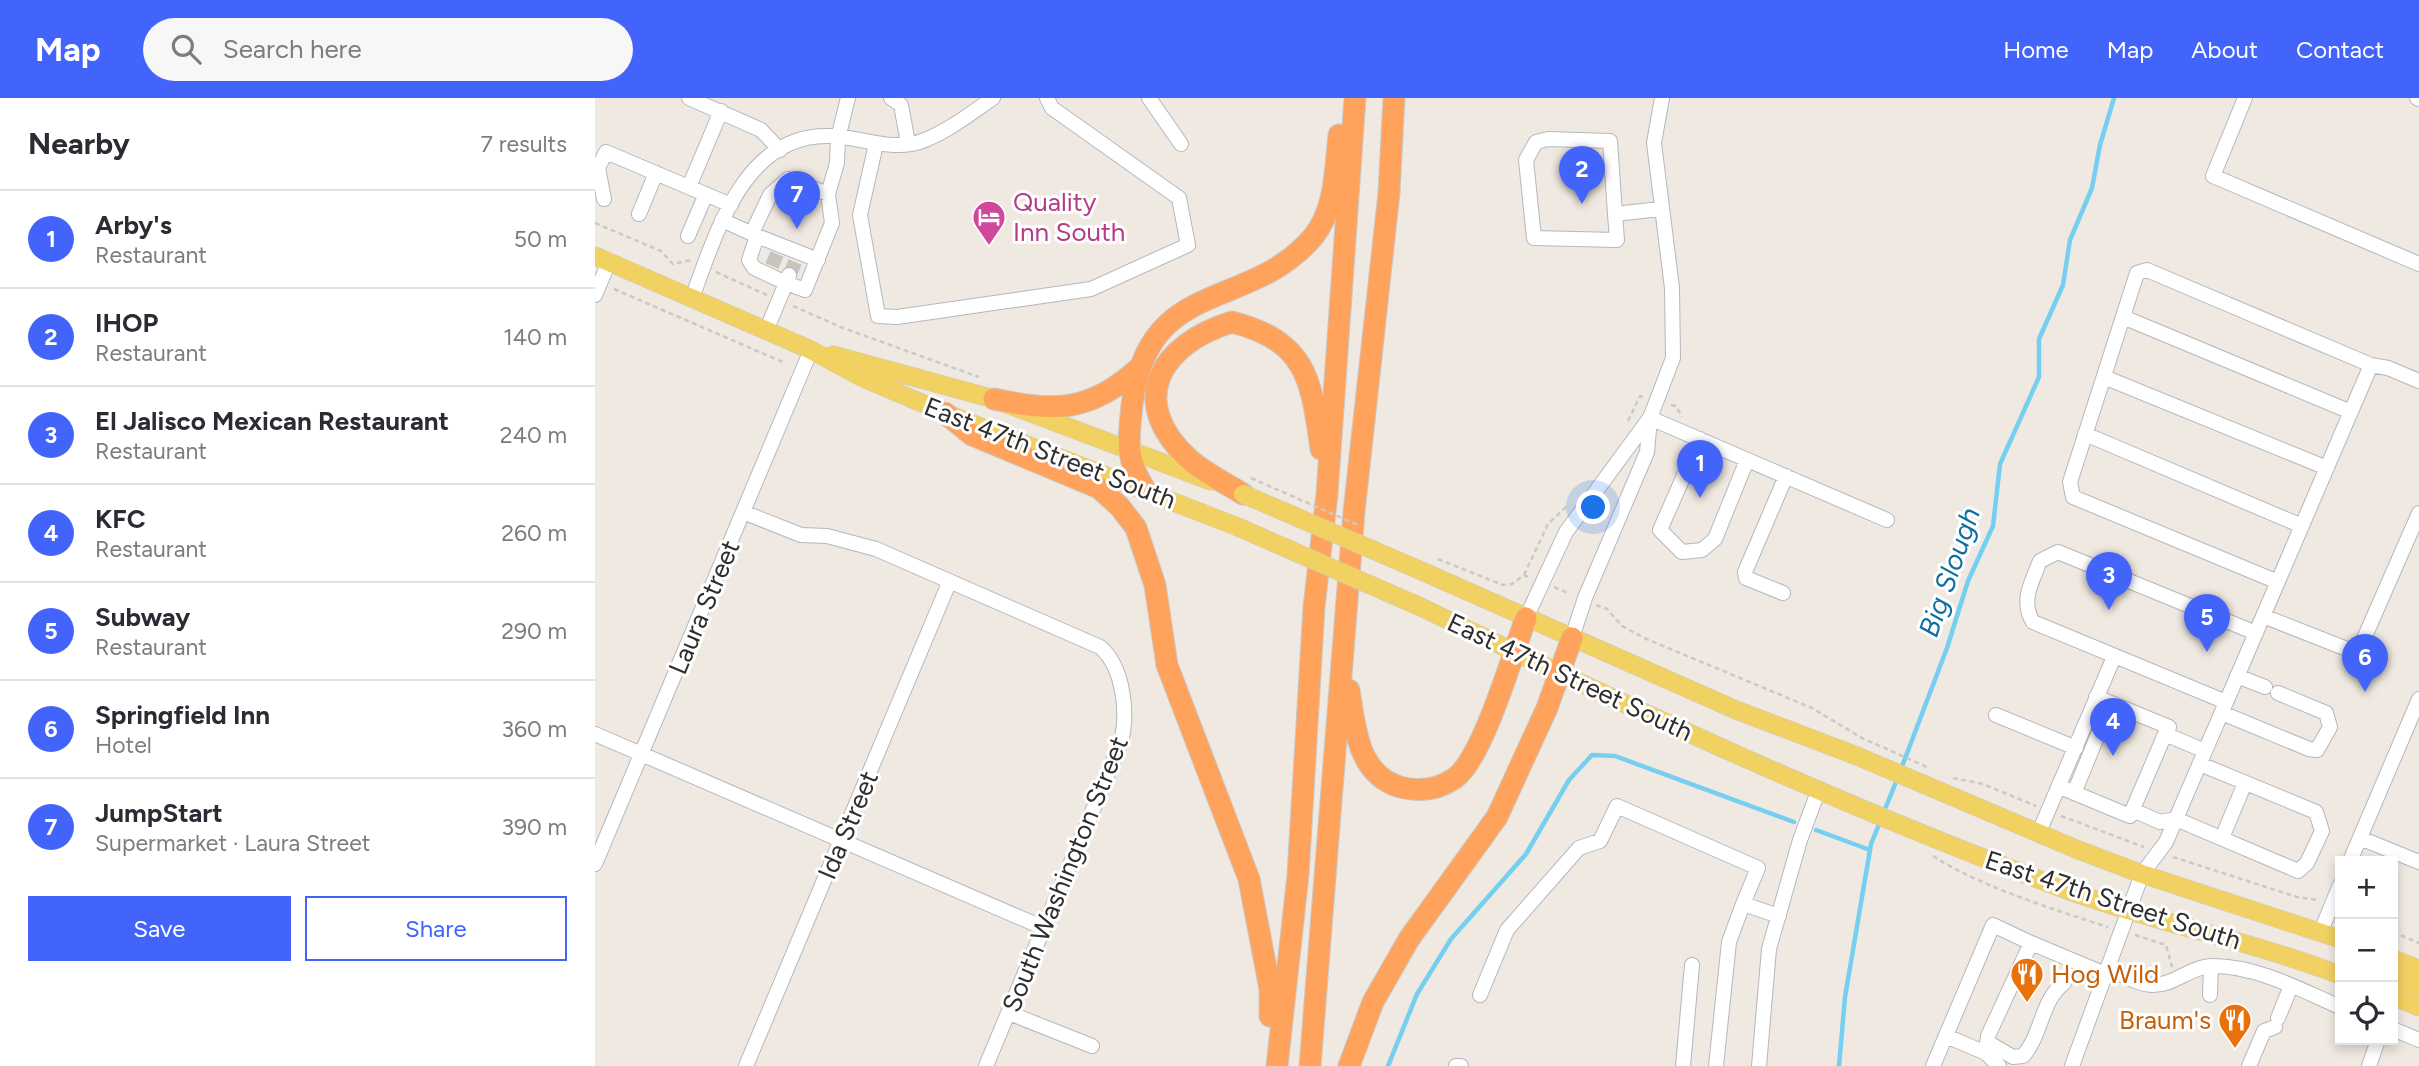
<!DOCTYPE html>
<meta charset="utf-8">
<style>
body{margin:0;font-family:Figtree,sans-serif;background:#f7f7f7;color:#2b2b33}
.controls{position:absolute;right:21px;bottom:21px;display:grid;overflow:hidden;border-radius:0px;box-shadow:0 4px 10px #0003}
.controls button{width:63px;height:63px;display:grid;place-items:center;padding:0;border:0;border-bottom:2px solid #e1e1e2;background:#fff;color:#2b2b33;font:35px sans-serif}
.you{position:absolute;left:999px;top:410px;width:24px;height:24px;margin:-18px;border:5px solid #fff;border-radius:50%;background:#1a73e8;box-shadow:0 0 0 10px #1a73e833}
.badge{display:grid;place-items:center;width:46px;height:46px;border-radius:50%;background:#4264fb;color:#fff;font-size:23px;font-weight:700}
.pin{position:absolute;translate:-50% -58px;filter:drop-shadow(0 2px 4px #0008)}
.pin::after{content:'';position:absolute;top:37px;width:24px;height:21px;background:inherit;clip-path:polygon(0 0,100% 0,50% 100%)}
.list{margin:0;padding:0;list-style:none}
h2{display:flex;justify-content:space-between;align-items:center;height:91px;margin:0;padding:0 28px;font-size:30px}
h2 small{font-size:23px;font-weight:400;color:#7c7c81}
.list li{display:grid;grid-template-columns:46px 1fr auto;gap:21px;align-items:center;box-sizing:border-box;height:98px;padding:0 28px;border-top:2px solid #e1e1e2}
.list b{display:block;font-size:26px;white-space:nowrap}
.list p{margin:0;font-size:23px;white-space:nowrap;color:#7c7c81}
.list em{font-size:23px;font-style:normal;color:#7c7c81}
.actions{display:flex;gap:14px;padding:21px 28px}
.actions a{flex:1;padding:16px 0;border:2px solid #4264fb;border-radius:0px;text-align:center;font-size:24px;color:#4264fb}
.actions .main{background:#4264fb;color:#fff}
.icon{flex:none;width:38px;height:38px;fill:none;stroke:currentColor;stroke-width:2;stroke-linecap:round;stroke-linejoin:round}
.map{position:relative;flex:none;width:1824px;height:968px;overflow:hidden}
header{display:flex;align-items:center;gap:42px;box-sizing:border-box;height:98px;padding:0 35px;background:#4264fb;color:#fff}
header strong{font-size:33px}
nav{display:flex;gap:38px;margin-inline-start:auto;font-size:24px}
.search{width:490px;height:63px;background:#f7f7f7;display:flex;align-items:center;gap:18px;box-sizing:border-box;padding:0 24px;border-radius:38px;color:#7c7c81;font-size:26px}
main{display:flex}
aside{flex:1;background:#fff}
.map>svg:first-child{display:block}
</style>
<header>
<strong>Map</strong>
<div class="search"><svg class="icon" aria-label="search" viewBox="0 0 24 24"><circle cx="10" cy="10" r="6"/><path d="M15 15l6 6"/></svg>Search here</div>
<nav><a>Home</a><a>Map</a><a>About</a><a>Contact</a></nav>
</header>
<main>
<aside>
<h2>Nearby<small>7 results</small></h2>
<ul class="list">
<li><span class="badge">1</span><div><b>Arby's</b><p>Restaurant</p></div><em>50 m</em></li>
<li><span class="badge">2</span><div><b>IHOP</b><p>Restaurant</p></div><em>140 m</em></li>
<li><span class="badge">3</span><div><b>El Jalisco Mexican Restaurant</b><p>Restaurant</p></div><em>240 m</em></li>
<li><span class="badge">4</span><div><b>KFC</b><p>Restaurant</p></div><em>260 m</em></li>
<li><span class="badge">5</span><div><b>Subway</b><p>Restaurant</p></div><em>290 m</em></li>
<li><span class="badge">6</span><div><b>Springfield Inn</b><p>Hotel</p></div><em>360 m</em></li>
<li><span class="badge">7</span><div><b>JumpStart</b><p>Supermarket · Laura Street</p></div><em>390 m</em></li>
</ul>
<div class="actions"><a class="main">Save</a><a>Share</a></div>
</aside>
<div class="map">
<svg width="1824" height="968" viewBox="0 0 1824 968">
<rect width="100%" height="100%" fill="#efe9e1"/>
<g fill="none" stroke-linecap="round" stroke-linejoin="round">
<path stroke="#75cff0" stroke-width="4.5" d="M1306,671l46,-121 21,-67 25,-55 7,-62 39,-87v-38l24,-54 7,-45 22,-52 8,-43 14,-47
M1288,716l15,-37
M1221,732l54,20
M793,968l29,-72 34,-55 75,-85 43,-74 23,-25 23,1 179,66
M1244,968l6,-69 26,-153 9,-22"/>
<path stroke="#c8c4bd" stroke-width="14" stroke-dasharray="14 7" stroke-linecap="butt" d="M177,168l5,-12
M195,176l5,-12"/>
<defs>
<path id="minor" d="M94,0l72,32 19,20
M296,0l10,7 7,38
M554,0l32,46
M1650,0l-32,78 206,88
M1822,0l2,1
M281,46l-16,71 18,101 19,1 194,-28 97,-44 -9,-47 -127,-90 -5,-10
M94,89l32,-76
M9,101l-6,-31 8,-16 125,53
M44,116l17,-41
M1020,116l-5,-73 -62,-2 -12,3 -10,18 8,78 83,2 -2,-26 45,-5
M127,122l35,16 -8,24 5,8 32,15 3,-8
M157,135l18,-38 18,-16 40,15
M93,138l18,-42
M162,138l61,24
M0,197l14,-33
M97,200c24,-64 52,-165 138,-162 32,1 64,17 95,4 25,-10 46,-27 68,-42
M1528,219l228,95
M171,233l20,-48 19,7 27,-67 -4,-29 9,-31 1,-25 10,-40
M1509,279l223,91
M1055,320l237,102
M1490,336l217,92
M1105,341l-40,91 22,22 20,-2 13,-11 32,-79
M148,414l58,23 26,1 49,13 224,98c24,20 29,69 20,98l-134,321
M1683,484l-205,-85 -3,-15 67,-209 10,-3 224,95
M1188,495l-37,-15 -1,-6 41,-96
M1668,518l89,35 7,-1 60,-137
M931,520l40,-86 83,-113
M977,540l13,-40 62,-146 3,-34 23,-60 -1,-70 -18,-145 8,-45
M1642,578l28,11
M1501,599l73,30 -4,7 40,17
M1631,604l-193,-80c-13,-21 -1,-40 7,-61l18,-9 198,81
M1627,615l87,36 8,1 13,-23 -4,-14 -48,-20
M1401,617l80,33
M0,636l449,194
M1465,689l70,29 35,-82
M1479,695l37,-90
M1538,712l27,12 16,-3 122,52 9,-8 15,-32 -6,-19 -116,-48
M1444,734l75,-175
M1627,740l23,-55
M1765,740l59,24
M1755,763l69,-162
M0,766l216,-514
M1726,833l19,-46
M1512,870c14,6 30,16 45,17 21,1 39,-19 61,-19 44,0 88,24 127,41
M885,897l27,-65 72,-82 21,-7 17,-35 141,62 -15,36 36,12
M1615,897l1,-29
M414,915l83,33
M1683,920l13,-32
M1798,931l26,11
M1351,938l40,17
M1392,944l26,15 10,-1c19,-21 18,-56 41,-73
M151,968l203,-483
M861,968h5
M1088,968l9,-101
M1121,968l13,-124 14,-38
M1164,968l10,-117 31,-109 19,-51
M1338,968l60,-141 38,18
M1404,968l-13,-13 2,-17 43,-93 74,31
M1477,968l70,-192 24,-32 205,-477 17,3 31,13
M1654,968l15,-35 11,-4
M1774,968l9,-26"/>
<path id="major" d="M0,158l216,94 50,27 84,36 293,114
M238,257l161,44 217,82
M829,474l312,138 121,46 219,93 66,25 198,65
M828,510c211,102 425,201 644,282 90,33 184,51 273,85
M1798,861l26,10
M1798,878l26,11
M1798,898l26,11"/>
<path id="highway" d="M399,301c61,14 98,12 145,-31
M350,315l27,22 127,53 21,19 16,21 19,57 12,80 82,214 21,110v27
M551,393c-21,-32 -18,-49 -14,-86 16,-130 116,-92 181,-168 23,-28 22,-68 26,-102
M648,396c-17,-11 -39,-21 -54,-35 -63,-58 -29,-115 43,-137 76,20 79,58 89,127
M754,592c6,36 8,84 51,97 19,5 38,3 55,-9 28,-20 58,-125 71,-160
M682,968l21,-191 16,-268 13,-113 28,-396
M715,968l44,-554 35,-319 5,-95
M754,968l24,-64 36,-63 88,-122 50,-109 25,-70"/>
</defs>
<use href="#minor" stroke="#b4b7c1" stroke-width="16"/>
<use href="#major" stroke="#c9c9c9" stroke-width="19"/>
<use href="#highway" stroke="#c9c9c9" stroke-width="23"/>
<path stroke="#c9c9c9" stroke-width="2.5" stroke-dasharray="5 3.5" stroke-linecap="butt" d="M0,125l66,28 12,13 18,-4
M121,174l51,23
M19,191l171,74
M198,208l50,22 136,49
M1076,307l5,1 6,11
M1033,323l12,-25 4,1
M843,461l65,26 9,-1 12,-9 4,2
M929,477l24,-51 20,-19
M959,489l16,7
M1001,507l11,4 15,17 22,12 168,70 50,30 65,29
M1358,680l30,6 53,22
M1466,718l83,31
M1338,758c46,30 122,54 175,71
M1578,759l124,40 20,3
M1798,834l26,11
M1540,837l31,10 6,22"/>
<use href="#minor" stroke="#fff" stroke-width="14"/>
<use href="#major" stroke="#f2d163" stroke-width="18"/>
<use href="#highway" stroke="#ffa35c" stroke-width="21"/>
<defs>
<path id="major-bridge" d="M648,396l181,78
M643,429l185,81"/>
</defs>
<use href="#major-bridge" stroke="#c9c9c9" stroke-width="19" stroke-linecap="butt"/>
<path stroke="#c9c9c9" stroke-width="2.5" stroke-dasharray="5 3.5" stroke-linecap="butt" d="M656,380l109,48"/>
<use href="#major-bridge" stroke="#f2d163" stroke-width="18"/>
</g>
<defs>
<symbol id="hotel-pin" viewBox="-11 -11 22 30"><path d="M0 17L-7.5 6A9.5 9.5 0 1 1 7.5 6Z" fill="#d1479c" stroke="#fff"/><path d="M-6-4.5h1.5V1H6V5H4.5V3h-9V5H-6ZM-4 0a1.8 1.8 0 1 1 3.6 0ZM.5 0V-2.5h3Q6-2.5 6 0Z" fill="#fff"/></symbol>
<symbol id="restaurant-pin" viewBox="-11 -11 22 30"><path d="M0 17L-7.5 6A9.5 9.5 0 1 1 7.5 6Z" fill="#e8710a" stroke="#fff"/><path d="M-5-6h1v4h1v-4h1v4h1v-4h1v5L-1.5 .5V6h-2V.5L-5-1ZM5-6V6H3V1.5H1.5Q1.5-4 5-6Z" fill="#fff"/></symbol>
</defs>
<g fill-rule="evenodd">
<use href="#hotel-pin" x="375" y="100" width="38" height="52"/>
<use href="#restaurant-pin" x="1413" y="857" width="38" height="52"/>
<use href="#restaurant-pin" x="1621" y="903" width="38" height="52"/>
</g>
<g text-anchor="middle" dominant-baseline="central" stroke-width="6" stroke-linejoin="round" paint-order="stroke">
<g font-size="26" fill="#b23c85" stroke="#fff" text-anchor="start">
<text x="418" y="104">Quality<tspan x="418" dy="30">Inn South</tspan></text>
</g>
<g font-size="26" fill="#2e2e2e" stroke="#fff">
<text transform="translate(455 355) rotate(21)">East 47th Street South</text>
<text transform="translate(109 509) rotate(-67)">Laura Street</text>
<text transform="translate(975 579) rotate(25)">East 47th Street South</text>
<text transform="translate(253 727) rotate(-67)">Ida Street</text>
<text transform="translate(470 776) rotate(-68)">South Washington Street</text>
<text transform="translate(1518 802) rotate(18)">East 47th Street South</text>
</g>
<g font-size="26" fill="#c56008" stroke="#fff" text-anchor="start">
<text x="1456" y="876">Hog Wild</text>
<text x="1616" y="922" text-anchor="end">Braum's</text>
</g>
<g font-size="28" font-style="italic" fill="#0d6fa3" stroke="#fff">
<text transform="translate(1354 474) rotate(-71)">Big Slough</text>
</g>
</g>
</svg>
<div class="controls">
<button>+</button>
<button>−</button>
<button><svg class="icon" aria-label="locate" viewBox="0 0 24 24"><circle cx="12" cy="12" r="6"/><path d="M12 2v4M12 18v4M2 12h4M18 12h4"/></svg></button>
</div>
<div class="you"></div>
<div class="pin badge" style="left:1105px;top:400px">1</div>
<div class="pin badge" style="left:987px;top:106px">2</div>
<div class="pin badge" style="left:1514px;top:512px">3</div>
<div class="pin badge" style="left:1518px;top:658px">4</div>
<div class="pin badge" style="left:1612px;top:554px">5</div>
<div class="pin badge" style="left:1770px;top:594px">6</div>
<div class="pin badge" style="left:202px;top:131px">7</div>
</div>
</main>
